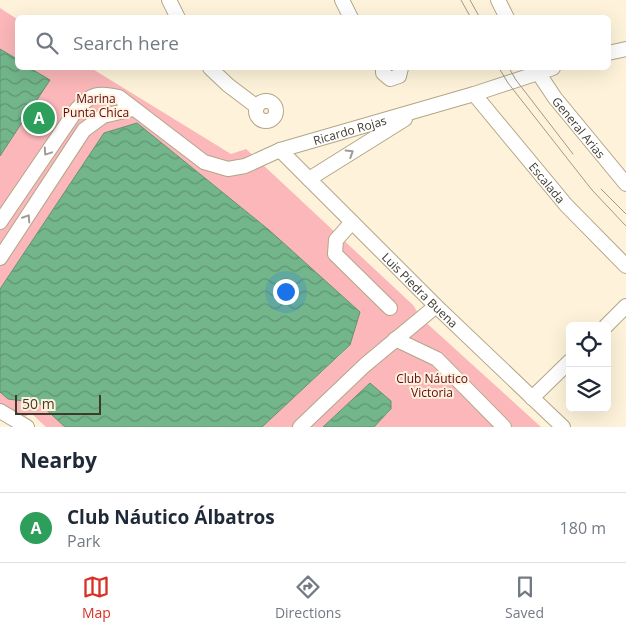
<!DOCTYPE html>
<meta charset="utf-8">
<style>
body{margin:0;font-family:"Open Sans",sans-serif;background:#f2f2f3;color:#1f2937}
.controls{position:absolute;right:15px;bottom:15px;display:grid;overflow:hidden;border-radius:8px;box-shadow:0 5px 20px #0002}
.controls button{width:45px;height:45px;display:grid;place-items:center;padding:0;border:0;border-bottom:1px solid #e0e1e3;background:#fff;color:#1f2937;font:25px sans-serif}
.scale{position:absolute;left:15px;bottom:12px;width:86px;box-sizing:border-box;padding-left:5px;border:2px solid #3f3a2e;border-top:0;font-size:14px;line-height:18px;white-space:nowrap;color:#3f3a2e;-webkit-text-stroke:4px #fef3da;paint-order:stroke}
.you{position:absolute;left:285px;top:291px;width:18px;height:18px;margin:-12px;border:4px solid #fff;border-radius:50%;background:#1a73e8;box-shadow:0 0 0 8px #1a73e833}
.badge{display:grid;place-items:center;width:32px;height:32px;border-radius:50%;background:#d93025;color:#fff;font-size:16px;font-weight:700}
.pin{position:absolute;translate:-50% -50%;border:2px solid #fff;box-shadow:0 1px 5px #0006}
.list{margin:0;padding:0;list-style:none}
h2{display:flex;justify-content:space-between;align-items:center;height:65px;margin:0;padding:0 20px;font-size:21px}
h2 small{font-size:16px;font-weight:400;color:#747a83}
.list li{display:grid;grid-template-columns:32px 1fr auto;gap:15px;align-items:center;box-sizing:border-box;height:70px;padding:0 20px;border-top:1px solid #e0e1e3}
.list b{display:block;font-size:19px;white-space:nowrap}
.list p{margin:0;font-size:16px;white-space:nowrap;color:#747a83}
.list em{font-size:16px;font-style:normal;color:#747a83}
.icon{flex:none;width:28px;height:28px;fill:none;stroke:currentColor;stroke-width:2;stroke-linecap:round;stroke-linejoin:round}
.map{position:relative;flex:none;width:626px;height:427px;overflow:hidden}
.search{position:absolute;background:#fff;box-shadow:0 5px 20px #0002;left:15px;right:15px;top:15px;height:55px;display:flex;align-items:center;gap:12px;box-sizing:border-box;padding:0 18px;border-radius:8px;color:#747a83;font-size:19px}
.sheet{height:135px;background:#fff}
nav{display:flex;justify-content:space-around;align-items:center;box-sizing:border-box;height:70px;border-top:1px solid #e0e1e3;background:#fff;font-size:14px;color:#747a83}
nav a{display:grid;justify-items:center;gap:2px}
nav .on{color:#d93025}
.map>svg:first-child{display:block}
</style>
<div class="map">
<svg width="626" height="427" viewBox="0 0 626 427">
<defs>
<pattern id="water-waves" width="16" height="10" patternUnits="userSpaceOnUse" patternTransform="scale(1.25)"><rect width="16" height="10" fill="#73b68c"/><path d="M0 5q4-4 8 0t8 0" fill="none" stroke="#609573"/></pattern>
</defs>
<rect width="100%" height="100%" fill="#fef3da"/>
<path fill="#fbb7b9" d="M0,8l17,11v40l-17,-10z
M30,68h61l140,86 15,-5 167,156 8,13 120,109h-167l17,-17 -21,-27 -47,44h-61l88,-81 10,-34 -91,-82 -132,-107 -33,10 -104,156v-133l50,-76z
M0,392l8,7 31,4 26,24h-19l-14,-13 -16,5 -16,-14z"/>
<path fill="url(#water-waves)" stroke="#639170" d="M0,49l17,10 1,9h12l20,12 -50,76z
M137,123l132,107 91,82 -10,33 -88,82h-197l-26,-24 -31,-4 -8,-7v-103l104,-156z
M370,383l21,18v8l-17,18h-51z"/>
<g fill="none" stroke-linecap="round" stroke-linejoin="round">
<defs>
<g id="minor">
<path d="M169,0l9,18"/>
<path d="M342,0l9,18"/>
<path d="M498,0l9,18"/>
<path d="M608,53l18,-4"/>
<path d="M210,68l18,17 29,22"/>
<path d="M383,68v5l7,6 9,-3 2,-8"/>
<path id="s1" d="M535,68l20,30 71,86"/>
<path id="s2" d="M474,94l92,111 60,61"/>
<circle cx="266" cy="111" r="10"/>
<path id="s3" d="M280,150l156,156 127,121"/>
<path d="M309,179l96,-60"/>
<path id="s4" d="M0,222l77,-113c14,-15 21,-17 42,-12l85,65 24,7 17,-3 35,-16 194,-56 79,-26"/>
<path d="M352,222l-16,18 -1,14 55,54"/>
<path d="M0,258l84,-128 19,-14 30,-7"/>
<path d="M606,326l20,-20"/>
<path d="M395,339l42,20 67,68"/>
<path d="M532,398l38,-37"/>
<path d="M0,411l27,16"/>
<path d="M300,427l65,-62 71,-59"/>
</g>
</defs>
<use href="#minor" stroke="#b3a688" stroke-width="16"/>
<use href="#minor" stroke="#fff" stroke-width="14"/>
<path stroke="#a29a87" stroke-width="1" d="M461,0l10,18
M470,0l10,18
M499,68l9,15 84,107 34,36
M509,68l7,12 57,74
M601,189l25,25"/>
</g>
<defs><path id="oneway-chevron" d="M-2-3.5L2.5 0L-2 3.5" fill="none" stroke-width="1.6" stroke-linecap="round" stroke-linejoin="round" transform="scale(1.25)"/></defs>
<g stroke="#9f9c96">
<use href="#oneway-chevron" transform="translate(47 152) rotate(124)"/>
<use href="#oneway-chevron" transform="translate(350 153) rotate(-32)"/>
<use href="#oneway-chevron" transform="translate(27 218) rotate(-57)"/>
</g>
<g text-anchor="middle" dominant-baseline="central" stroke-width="4" stroke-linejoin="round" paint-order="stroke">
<g font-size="12" fill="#610419" stroke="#fef3da">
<text x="96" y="98">Marina<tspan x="96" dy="14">Punta Chica</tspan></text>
<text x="432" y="378">Club Náutico<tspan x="432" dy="14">Victoria</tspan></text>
</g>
<g font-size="12" fill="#3f3a2e" stroke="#fef3da">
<text stroke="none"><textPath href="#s1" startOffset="74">General Arias</textPath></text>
<text stroke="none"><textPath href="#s4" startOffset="444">Ricardo Rojas</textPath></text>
<text stroke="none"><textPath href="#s2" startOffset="115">Escalada</textPath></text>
<text stroke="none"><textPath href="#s3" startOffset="198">Luis Piedra Buena</textPath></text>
</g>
</g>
</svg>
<div class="controls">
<button><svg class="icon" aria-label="locate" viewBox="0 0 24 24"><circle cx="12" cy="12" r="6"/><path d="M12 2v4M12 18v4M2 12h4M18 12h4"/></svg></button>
<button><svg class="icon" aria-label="layers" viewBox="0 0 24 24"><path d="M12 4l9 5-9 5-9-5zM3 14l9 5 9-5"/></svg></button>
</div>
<div class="scale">50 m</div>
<div class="you"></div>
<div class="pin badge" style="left:39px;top:118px;background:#2e9e5b">A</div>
<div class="search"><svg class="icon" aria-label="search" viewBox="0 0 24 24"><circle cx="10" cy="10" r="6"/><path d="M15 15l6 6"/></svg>Search here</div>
</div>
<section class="sheet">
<h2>Nearby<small></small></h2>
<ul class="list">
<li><span class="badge" style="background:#2e9e5b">A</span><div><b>Club Náutico Álbatros</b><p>Park</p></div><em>180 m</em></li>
</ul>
</section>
<nav>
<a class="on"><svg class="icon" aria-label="map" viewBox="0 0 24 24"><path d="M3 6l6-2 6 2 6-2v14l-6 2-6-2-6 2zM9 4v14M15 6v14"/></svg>Map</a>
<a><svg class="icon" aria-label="directions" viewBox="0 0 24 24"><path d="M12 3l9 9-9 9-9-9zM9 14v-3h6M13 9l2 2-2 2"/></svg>Directions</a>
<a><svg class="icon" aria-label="saved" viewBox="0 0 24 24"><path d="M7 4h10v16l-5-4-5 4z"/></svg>Saved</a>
</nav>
